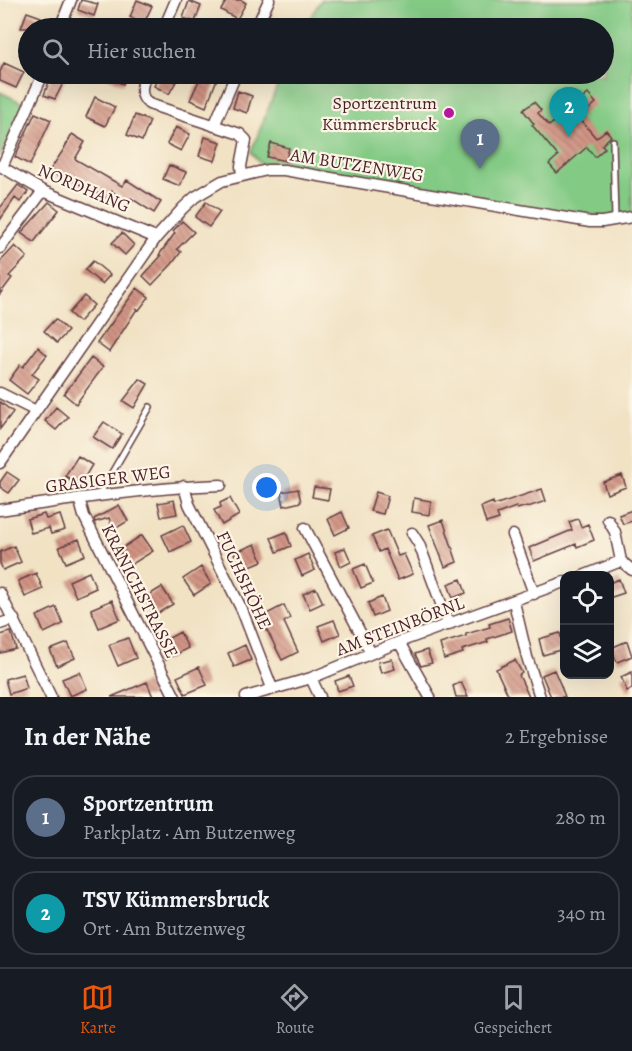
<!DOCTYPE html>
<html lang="de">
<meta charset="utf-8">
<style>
body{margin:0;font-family:Alegreya,serif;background:#242831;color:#f1f3f6}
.controls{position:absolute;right:18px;bottom:18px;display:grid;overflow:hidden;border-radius:12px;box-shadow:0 6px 24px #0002}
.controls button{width:54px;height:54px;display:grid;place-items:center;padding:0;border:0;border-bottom:2px solid #363941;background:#171b24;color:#f1f3f6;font:30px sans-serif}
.you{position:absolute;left:267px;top:488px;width:21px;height:21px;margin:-15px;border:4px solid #fff;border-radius:50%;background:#1a73e8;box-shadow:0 0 0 9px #1a73e833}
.badge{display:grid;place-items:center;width:39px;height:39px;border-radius:50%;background:#ea580c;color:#fff;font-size:20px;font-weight:700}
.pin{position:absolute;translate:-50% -50px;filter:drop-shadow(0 2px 3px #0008)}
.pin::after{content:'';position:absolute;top:32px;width:21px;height:18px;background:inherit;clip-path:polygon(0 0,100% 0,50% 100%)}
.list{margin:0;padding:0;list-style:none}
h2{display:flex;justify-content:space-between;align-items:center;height:78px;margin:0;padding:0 24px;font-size:26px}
h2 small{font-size:20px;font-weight:400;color:#9ea1a6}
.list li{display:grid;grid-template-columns:39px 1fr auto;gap:18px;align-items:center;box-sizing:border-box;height:84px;margin:0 12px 12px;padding:0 12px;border:2px solid #363941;border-radius:24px}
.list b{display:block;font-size:22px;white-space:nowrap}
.list p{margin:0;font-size:20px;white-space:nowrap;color:#9ea1a6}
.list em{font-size:20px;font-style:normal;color:#9ea1a6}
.icon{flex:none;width:33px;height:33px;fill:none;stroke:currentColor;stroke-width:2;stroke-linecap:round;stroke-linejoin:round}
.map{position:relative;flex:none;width:632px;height:697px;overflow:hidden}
.search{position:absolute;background:#171b24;box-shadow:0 6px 24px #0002;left:18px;right:18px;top:18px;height:66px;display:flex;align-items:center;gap:15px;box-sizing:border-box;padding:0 21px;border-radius:33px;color:#9ea1a6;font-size:22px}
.sheet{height:270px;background:#171b24}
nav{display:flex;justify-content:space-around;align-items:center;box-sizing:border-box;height:84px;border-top:2px solid #363941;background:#171b24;font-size:16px;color:#9ea1a6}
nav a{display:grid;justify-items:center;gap:3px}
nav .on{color:#ea580c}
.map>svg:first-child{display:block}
</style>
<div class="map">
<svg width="632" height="697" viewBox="0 0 632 697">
<defs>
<pattern id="building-back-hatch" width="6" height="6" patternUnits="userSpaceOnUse" patternTransform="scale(1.5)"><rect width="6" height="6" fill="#d19484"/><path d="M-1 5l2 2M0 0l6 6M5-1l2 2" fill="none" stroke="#ac786c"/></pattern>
</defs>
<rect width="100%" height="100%" fill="#fcf5e5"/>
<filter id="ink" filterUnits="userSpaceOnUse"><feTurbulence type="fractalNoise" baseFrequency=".0167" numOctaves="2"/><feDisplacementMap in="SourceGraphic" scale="12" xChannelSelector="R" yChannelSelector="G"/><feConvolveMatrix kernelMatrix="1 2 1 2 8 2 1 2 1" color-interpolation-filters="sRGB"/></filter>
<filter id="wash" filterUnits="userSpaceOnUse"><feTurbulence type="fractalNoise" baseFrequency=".008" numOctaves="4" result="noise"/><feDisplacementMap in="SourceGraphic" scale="24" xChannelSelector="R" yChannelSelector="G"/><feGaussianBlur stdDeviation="1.35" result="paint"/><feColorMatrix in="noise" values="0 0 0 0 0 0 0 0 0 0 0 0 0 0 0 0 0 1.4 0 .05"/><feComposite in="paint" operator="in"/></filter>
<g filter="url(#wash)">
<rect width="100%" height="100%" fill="#f1e2c4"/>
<path fill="#83ca85" stroke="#667458" stroke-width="1.5" d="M321,0h311v215l-21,3 -72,-8 -246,-45 -32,-1 -10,-12 31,-78h322v-46h-300z
M0,92l25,12 -24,52h-1z"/>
<g id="blocks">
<path fill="url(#building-back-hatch)" d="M81,0l17,4 -4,12 -16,-6z
M137,0l15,6 -8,17 -14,-6z
M227,0h14l5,3 -9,16 -16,-9z
M189,1l12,5 -6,16 -12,-4z
M27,12l14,5 -4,11h-16z
M270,16l15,6 -2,6h-18z
M4,63l20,9 -8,16 -16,-7v-9z
M52,74h16l-13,25 -11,-4z
M98,74h29l-4,10z
M160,74h10l8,4 -9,16 -15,-8z
M202,74h17l-13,33 -16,-7z
M238,91l14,5 -5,17 -14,-5z
M588,94l8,9 -17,15 17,20 10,-8 5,6 -9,9 3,3 -10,9 -8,-10 -30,26 -8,-9 9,-8 -26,-31 2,-1 -11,-14 11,-8 7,8 -3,3 11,13z
M95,97l20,10 -10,19 -19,-9z
M35,113l16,7 -21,45 -15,-8z
M135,115l15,6 -8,20 -15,-6z
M176,127l14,7 -9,17 -14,-7z
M72,134l13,8 -10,17 47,27 5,-6 34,22 -7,11 -23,-15 -3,4 -16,-11 -4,8 -44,-23 -2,3 -12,-9 14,-21z
M205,137l16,5 -6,19 -16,-5z
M271,143l18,5 -3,13 -19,-4z
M169,165l17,7 -6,14 -17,-7z
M18,185l10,7 -8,10 -5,-4 -15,22v-12z
M49,202l10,8 -25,32 -13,-9z
M206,202l14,10 -11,15 -14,-10z
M182,221l12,11 -17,17 4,3 -9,12 -20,21 -9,-9 18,-20 -2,-1 16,-22 -2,-2z
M122,233l12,12 -9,10 -13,-12z
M15,246l12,11 -18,19 3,2 -12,16v-32z
M93,261l17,14 -8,9 -17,-14z
M137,288l12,9 -10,13 -2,-1 -28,43 -12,-9z
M84,296l10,9 -15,17 -10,-9z
M55,319l13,12 -11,12 -13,-12z
M38,347l9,8 -15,19 7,5 -12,15 -18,-14 11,-15 3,2z
M91,358l12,9 -27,37 -12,-10z
M140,379l8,5 -14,24 -11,-7z
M0,402l13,10 -13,17z
M56,407l12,10 -12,13 -11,-9z
M104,422l18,12 -10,15 -19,-12z
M78,456l14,9 -12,20 -15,-9z
M7,472l12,8 -10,13 -9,-6v-5z
M622,475l4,12 -19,7 -4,-12z
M314,487l16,2 -2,11 -16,-3z
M298,489l3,13 -17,4 -3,-14z
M542,489l4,12 -18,6 -1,-1 -10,3 -1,-2 -19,7 2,5 -13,4 -5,-16 12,-5 1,3z
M376,492l12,4 -5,18 -13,-3z
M230,498l9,17 -17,10 -8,-15 7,-3 -1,-4z
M414,498l17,3 -2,14 -17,-3z
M174,500l3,14 -16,3 -3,-14z
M119,505l9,16 -15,9 -4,-12 -14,4 -1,-3z
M632,510v11l-9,3 -4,-9z
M342,512l7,16 -14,7 -7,-16z
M44,514l2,5 14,-4 5,15 -14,4 -2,-6 -18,5 -4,-14z
M578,519l3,8 7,-3 6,16 -17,7 -1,-3 -42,17 -5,-13 43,-18 -3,-8z
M443,520l14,42 -12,5 -16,-42z
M183,525l8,17 -21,10 -8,-17z
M387,530l11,26 6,-2 9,20 -15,6 -13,-31 -6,3 -7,-16z
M286,532l5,14 -14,6 -6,-14z
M142,535l11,16 -24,15 -10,-16z
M79,539l6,16 -19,8 -7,-16z
M255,544l7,17 -21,9 -7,-17z
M14,546l7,16 -18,8 -3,-7v-11z
M345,548l6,14 -10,5 -6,-15z
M308,554l7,16 -13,6 -7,-16z
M365,564l8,19 -12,5 -8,-19z
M201,567l10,17 -17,11 -11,-16z
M89,572l7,16 -20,9 -7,-16z
M36,573l7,16 -18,8 -7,-16z
M461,579l5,14 -13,5 -5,-14z
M619,579l5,14 -15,5v-15z
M162,587l11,17 -18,11 -11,-17z
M316,588l7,15 -13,6 -7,-15z
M382,597l5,14 -14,6 -5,-14z
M112,600l8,19 -21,9 -8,-19z
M284,605l6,13 -6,4 14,30 -16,8 -15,-30 -1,1 -7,-13z
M56,607l7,17 -19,9 -7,-17z
M508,618l4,13 -25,8 1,3 -26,8 1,3 -19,6 -4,-15 26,-8v-2l24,-7 -1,-3z
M334,620l6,14 -16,7 -6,-15z
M11,632l5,17 -16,4v-18z
M180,632l8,16 -22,12 -8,-16z
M560,633l4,16 -21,6 -4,-16z
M128,638l8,20 -18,8 -9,-21z
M627,641l5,15 -15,6 -6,-14z
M68,643l7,15 -18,8 -7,-16z
M245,645l6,15 -17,7 -6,-14z
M427,650l5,13 -11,3 -6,-12z
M392,659l3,10 -14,4 -3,-11z
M515,660l7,13 -3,2 10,22h-20l-13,-28z
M199,667l8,18 -22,9 -8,-17z
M554,670l7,16 4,11h-14l-9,-22z
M80,672l7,17 -17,7 -8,-17z
M632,672v17l-5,2 -6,-14z
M23,674l4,14 -18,6 -4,-15z
M349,676l4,10 -15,5 -3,-10z
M147,682l6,15h-42z
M461,682l7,15h-12l-3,-11z"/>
</g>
</g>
<g filter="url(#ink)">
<use href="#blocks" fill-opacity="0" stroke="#633c42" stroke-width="1.5"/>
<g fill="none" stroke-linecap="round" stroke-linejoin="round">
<defs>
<path id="lane" d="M613,141l2,78
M99,495l51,-88"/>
<path id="street" d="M60,28l11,-28
M164,28l12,-28
M256,28l13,-28
M146,74c-4,11 -8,21 3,30l91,30 6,6 -5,26 1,9
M214,126l22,-52
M0,166l43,25 113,47
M2,167l41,-93
M0,248l43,-57
M0,393l36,18
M0,463l156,-225 27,-30 12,-11 27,-16 45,-11h17l306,52h12l30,-5
M184,486l5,18 53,106 30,78
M79,498l5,18 91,181
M0,510c73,-11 146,-22 221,-25
M608,520l7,12 6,29 11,9
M305,528l66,125
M412,533l7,11 30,81
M513,535l21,59
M583,576l38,-15
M0,593l51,104
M514,602l13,55 13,40
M0,624l14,-5
M399,642l31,55
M311,678l9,19
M246,697l65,-19 88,-36 165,-60"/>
</defs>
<use href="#lane" stroke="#633c42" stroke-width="8"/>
<use href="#street" stroke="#633c42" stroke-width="13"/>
<use href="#lane" stroke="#fff" stroke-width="5"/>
<use href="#street" stroke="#fff" stroke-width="10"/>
</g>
</g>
<circle fill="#b5179e" stroke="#fcf5e5" stroke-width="2" cx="449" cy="113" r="6"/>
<g text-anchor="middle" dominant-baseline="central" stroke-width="4.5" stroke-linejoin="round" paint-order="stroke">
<g font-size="18" fill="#4a1f2b" stroke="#fcf5e5" text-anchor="end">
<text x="437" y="103">Sportzentrum<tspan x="437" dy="21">Kümmersbruck</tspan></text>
</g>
<g font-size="18" fill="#4a1f2b" stroke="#fcf5e5">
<text transform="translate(357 165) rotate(9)">AM BUTZENWEG</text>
<text transform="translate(84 188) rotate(23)">NORDHANG</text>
<text transform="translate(108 479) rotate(-7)">GRASIGER WEG</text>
<text transform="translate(244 580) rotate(65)">FUCHSHÖHE</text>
<text transform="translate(140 591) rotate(63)">KRANICHSTRASSE</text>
<text transform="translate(400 626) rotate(-21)">AM STEINBÖRNL</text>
</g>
</g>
</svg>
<div class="controls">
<button><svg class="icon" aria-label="locate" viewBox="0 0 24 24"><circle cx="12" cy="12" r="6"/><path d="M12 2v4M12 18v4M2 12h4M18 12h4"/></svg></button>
<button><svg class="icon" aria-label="layers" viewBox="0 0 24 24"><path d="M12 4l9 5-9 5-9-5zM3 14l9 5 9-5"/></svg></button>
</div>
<div class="you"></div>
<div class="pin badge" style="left:480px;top:169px;background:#5c6f8a">1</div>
<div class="pin badge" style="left:569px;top:137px;background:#0f9aa8">2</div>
<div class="search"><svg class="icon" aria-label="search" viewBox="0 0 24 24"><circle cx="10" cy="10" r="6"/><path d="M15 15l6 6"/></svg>Hier suchen</div>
</div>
<section class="sheet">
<h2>In der Nähe<small>2 Ergebnisse</small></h2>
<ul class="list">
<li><span class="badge" style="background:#5c6f8a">1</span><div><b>Sportzentrum</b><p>Parkplatz · Am Butzenweg</p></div><em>280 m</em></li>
<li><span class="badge" style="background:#0f9aa8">2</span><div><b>TSV Kümmersbruck</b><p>Ort · Am Butzenweg</p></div><em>340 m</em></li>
</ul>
</section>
<nav>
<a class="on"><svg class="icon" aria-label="map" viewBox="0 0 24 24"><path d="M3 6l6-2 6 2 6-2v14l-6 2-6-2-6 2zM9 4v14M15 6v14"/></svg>Karte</a>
<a><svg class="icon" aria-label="directions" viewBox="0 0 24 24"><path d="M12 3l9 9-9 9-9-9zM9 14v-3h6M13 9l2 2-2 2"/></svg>Route</a>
<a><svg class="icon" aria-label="saved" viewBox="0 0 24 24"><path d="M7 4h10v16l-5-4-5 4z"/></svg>Gespeichert</a>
</nav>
